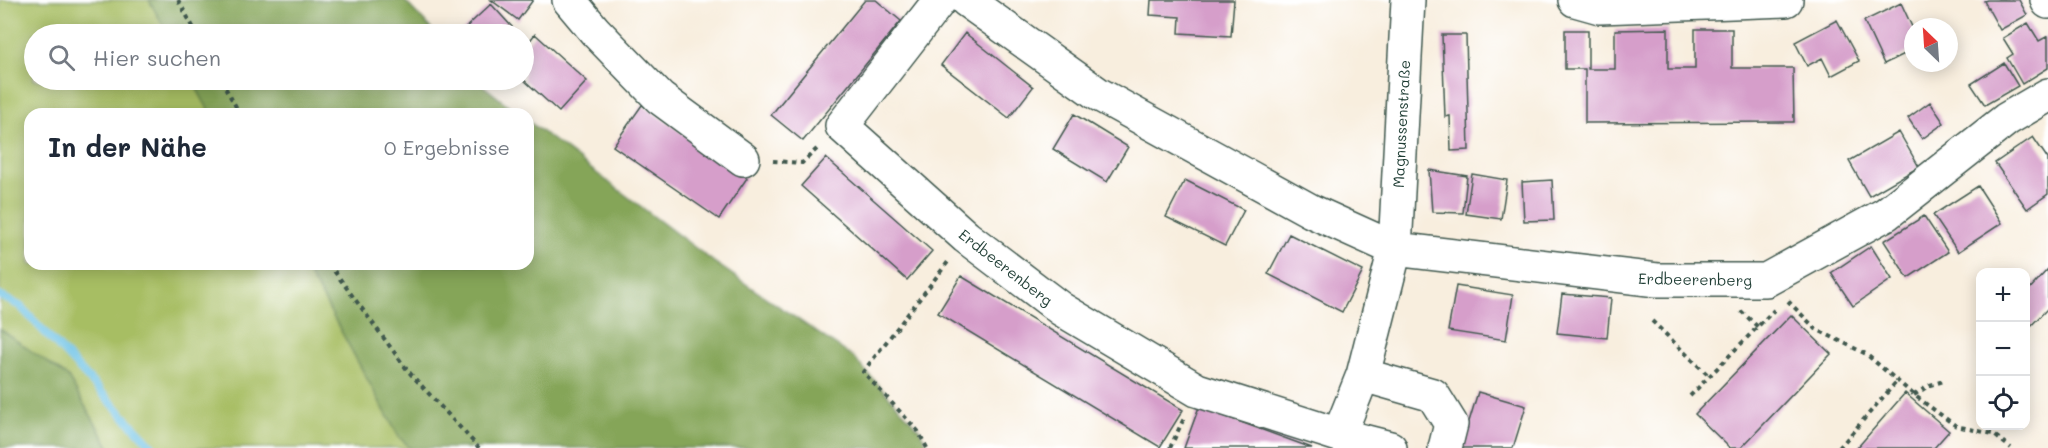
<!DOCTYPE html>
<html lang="de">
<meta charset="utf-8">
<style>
body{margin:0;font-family:Mali,sans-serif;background:#f2f2f3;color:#1f2937}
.controls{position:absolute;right:18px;bottom:18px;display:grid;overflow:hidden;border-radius:12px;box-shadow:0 3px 15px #0003}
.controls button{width:54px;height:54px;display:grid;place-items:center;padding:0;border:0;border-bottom:2px solid #e0e1e3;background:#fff;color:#1f2937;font:30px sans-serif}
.compass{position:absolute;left:1904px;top:18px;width:54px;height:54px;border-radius:50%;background:#fff;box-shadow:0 3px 15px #0003;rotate:335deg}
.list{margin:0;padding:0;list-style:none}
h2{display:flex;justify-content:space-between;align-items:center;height:78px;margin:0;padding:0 24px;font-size:26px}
h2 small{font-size:20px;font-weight:400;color:#747a83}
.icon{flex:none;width:33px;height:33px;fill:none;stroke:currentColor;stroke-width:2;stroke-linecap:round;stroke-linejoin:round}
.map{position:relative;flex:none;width:2048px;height:448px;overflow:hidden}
.search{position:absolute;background:#fff;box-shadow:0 3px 15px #0003;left:24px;top:24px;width:510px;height:66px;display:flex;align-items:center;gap:15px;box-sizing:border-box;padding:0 21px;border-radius:33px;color:#747a83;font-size:22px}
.panel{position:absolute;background:#fff;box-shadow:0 3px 15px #0003;left:24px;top:108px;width:510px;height:162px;border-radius:18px}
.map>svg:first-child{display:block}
</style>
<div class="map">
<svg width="2048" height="448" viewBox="0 0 2048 448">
<rect width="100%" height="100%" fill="#fff"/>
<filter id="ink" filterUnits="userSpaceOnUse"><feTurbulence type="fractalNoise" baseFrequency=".0167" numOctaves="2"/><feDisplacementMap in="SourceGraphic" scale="12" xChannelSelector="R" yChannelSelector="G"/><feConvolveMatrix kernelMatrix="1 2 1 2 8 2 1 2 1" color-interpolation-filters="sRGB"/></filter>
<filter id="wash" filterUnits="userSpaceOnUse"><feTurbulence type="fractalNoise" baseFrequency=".008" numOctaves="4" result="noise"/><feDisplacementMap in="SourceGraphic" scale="24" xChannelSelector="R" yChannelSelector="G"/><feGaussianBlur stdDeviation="1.35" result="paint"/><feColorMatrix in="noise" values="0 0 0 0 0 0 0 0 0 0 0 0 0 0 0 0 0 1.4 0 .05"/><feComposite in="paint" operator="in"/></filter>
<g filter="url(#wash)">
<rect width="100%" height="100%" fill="#f8eede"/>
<path fill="#a7be63" stroke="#637e4c" stroke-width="1.5" d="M0,0h149l19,34h-134v46h158l19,34h-181v150h272l21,34 76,139 12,11h-301l-42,-70 -68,-49z"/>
<path fill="#85a559" stroke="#527146" stroke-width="1.5" d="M149,0h255l32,34h-268z
M192,80h284l43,34h-308z
M528,121l186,141 139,95 66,72 10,19h-518l-12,-11 -76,-139 -21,-34h226z
M0,329l68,48 42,71h-110z"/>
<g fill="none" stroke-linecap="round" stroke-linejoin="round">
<path stroke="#67c0e4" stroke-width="8" d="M0,296l20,10 134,142"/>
</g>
<g id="blocks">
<path fill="#d69eca" d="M491,0h42l-15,20z
M865,0h11l25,21 -98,120 -32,-26z
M1151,0h83l-3,36 -52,-3 1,-16 -30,-2z
M1987,0h32l8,15 -27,15 -16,-29z
M1901,3l12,26v21l-29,14 -20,-43z
M491,4l21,23 -8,7h-39l-3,-3z
M1837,20l22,41 -28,15 -9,-18 -15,8 -12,-24z
M2028,23l11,18 9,-5v32l-26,16 -15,-26 6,-4 -10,-16z
M1668,29v40h27v-40h37v39h61l1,54 -209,1v-54h-20v-39h23v39h27v-39z
M965,33l68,54 -24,31 -68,-53z
M535,34l52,47 -28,31 -35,-32v-32z
M1442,35h24l3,115 -18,1 -1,-35 -5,1z
M2004,63l14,23 -33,19 -14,-21z
M1930,102l14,21 -22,16 -14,-21z
M642,105l105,73 -28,41 -106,-73z
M1074,114l54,33 -21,35 -54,-33z
M1899,132l20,35 -50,29 -20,-35z
M2033,137l15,22v35l-21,15 -32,-46z
M826,158l106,93 -25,29 -106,-94z
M1429,170l38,6 -4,37 -31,-1z
M1472,174l35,6 -6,39 -35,-5z
M1185,180l59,30 -19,36 -59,-29z
M1552,180l2,40 -30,1 -2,-39z
M1978,186l24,37 -44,29 -25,-37z
M1924,216l24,36 -40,26 -24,-37z
M1289,234l74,37 -21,41 -74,-38z
M1871,246l21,33 -39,27 -22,-33z
M2048,269v39l-22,23v-38z
M961,276l222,134 -23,37 -222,-134z
M1456,286l57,9 -7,45 -58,-9z
M1562,294l49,4 -4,40 -50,-5z
M1791,315l40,39 -90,94h-11l-35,-34z
M1478,392l48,14 -13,42h-52z
M1905,393l44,38 -15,17h-77z
M1199,407l113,41h-128z"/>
</g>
</g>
<g filter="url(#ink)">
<use href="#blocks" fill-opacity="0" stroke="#40584e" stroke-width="1.5"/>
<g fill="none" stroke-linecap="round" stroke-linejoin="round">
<defs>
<path id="minor" d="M569,0l26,31 65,67 83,61
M940,0l-98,126 124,111 95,72 136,81 142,45 51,13
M966,0l132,94 213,117 84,38 262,31h109l120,-66 121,-95 41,-24
M1575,0l25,7 186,-7
M2047,0l1,2
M1363,375l70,20 18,29 -6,24
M1339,435l24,-60 32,-126 13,-249"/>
</defs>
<use href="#minor" stroke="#40584e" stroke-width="36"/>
<path stroke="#40584e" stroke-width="4" stroke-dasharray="4.5 4.5" stroke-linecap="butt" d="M178,0l19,34
M221,80l19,34
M773,161l29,2 17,-16
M329,264l79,107 71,77
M1788,301l28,28 50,25 48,41 42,31 37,8 18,14
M1741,311l17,16
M1652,321l57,55
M1914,395l16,-10 14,-4
M1690,396l84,-86
M927,448l-9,-17 -55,-59 85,-110
M1170,448l15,-32
M1839,448l59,-68"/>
<use href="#minor" stroke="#fff" stroke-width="33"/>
</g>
</g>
<g text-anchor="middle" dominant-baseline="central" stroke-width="4.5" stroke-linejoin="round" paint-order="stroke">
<g font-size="15" fill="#1f3d34" stroke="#fff">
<text transform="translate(1401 124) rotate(-87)">Magnussenstraße</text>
<text transform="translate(1006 267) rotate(38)">Erdbeerenberg</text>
<text transform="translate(1695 279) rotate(1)">Erdbeerenberg</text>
</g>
</g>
</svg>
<div class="controls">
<button>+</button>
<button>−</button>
<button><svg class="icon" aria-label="locate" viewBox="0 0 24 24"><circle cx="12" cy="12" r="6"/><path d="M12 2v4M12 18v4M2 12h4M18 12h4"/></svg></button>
</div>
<svg class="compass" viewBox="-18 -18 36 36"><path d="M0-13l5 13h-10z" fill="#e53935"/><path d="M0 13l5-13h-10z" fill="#747a83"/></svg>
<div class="search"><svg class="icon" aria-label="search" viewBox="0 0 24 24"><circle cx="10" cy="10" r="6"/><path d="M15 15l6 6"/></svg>Hier suchen</div>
<section class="panel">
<h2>In der Nähe<small>0 Ergebnisse</small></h2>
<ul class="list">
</ul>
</section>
</div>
